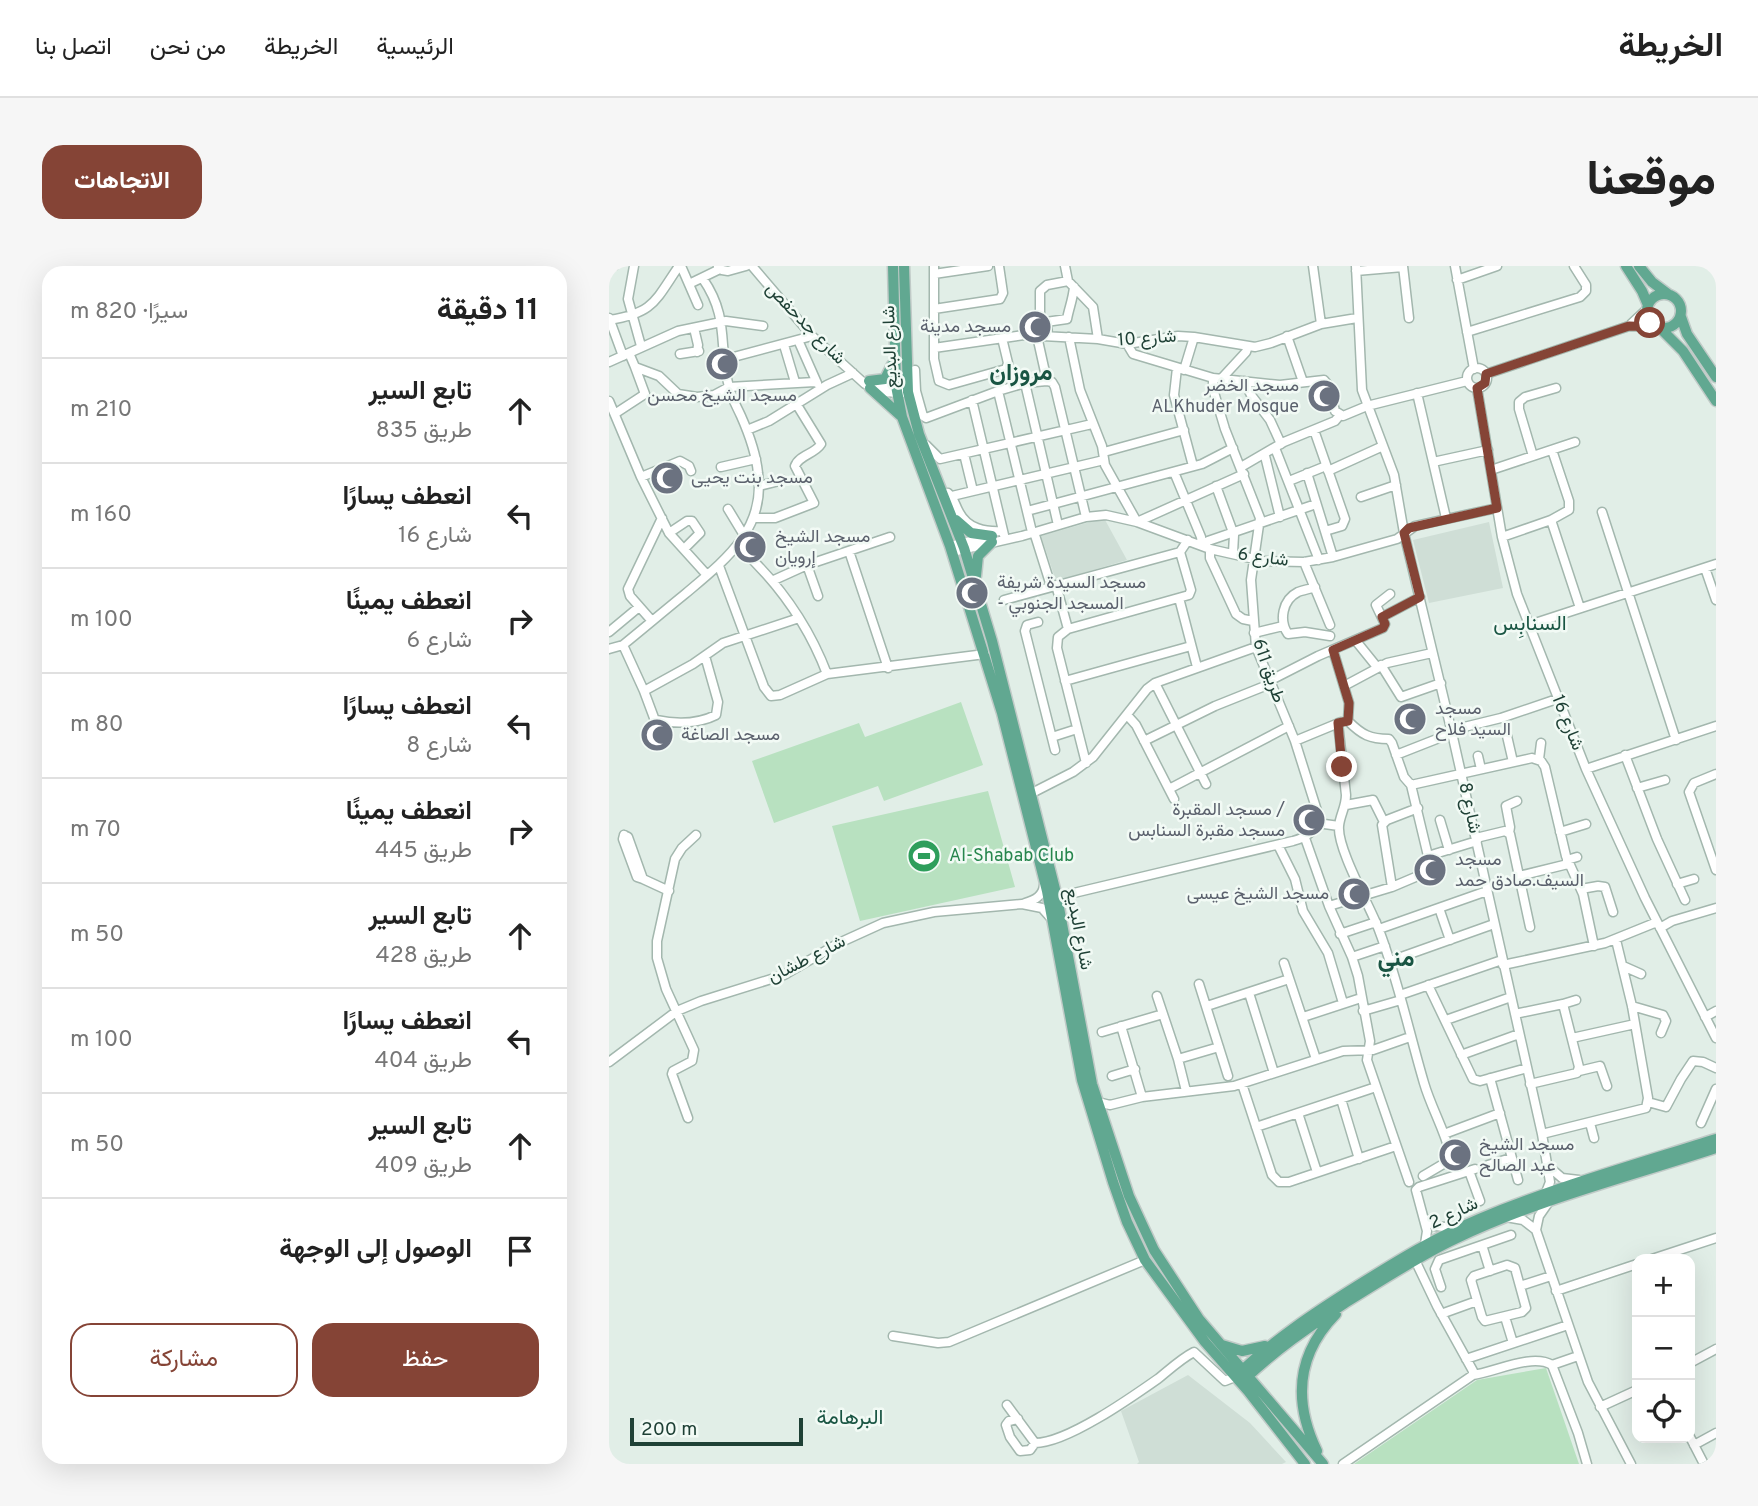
<!DOCTYPE html>
<html lang="ar">
<meta charset="utf-8">
<style>
body{margin:0;font-family:Overpass,Vazirmatn,sans-serif;background:#f6f6f6;color:#222;direction:rtl}
.controls{position:absolute;right:21px;bottom:21px;display:grid;overflow:hidden;border-radius:14px;box-shadow:0 7px 28px #0002}
.controls button{width:63px;height:63px;display:grid;place-items:center;padding:0;border:0;border-bottom:2px solid #e0e0e0;background:#fff;color:#222;font:35px sans-serif}
.scale{position:absolute;left:21px;bottom:18px;width:173px;box-sizing:border-box;padding-left:7px;border:4px solid #1f4136;border-top:0;font-size:19px;line-height:24px;white-space:nowrap;color:#1f4136;-webkit-text-stroke:5px #f2faf5;paint-order:stroke}
.stop{position:absolute;width:21px;height:21px;margin:-16px;border:5px solid #854436;border-radius:50%;background:#fff}
.stop.end{background:#854436;border-color:#fff;box-shadow:0 2px 7px #0008}
.list{margin:0;padding:0;list-style:none}
h2{display:flex;justify-content:space-between;align-items:center;height:91px;margin:0;padding:0 28px;font-size:30px}
h2 small{font-size:23px;font-weight:400;color:#767676}
.list li{display:grid;grid-template-columns:46px 1fr auto;gap:21px;align-items:center;box-sizing:border-box;height:105px;padding:0 28px;border-top:2px solid #e0e0e0}
.list b{display:block;font-size:26px;white-space:nowrap}
.list p{margin:0;font-size:23px;white-space:nowrap;color:#767676}
.list em{font-size:23px;font-style:normal;color:#767676}
.actions{display:flex;gap:14px;padding:21px 28px}
.actions a{flex:1;padding:16px 0;border:2px solid #854436;border-radius:21px;text-align:center;font-size:24px;color:#854436}
.actions .main{background:#854436;color:#fff}
.icon{flex:none;width:38px;height:38px;fill:none;stroke:currentColor;stroke-width:2;stroke-linecap:round;stroke-linejoin:round}
.map{position:relative;flex:none;width:1107px;height:1198px;overflow:hidden;direction:ltr;border-radius:21px}
header{display:flex;align-items:center;gap:42px;box-sizing:border-box;height:98px;padding:0 35px;background:#fff;border-bottom:2px solid #e0e0e0}
header strong{font-size:33px}
nav{display:flex;gap:38px;margin-inline-start:auto;font-size:24px}
.intro{display:flex;align-items:center;justify-content:space-between;box-sizing:border-box;height:168px;padding:0 42px}
h1{margin:0;font-size:49px}
.button{padding:18px 32px;border-radius:21px;background:#854436;color:#fff;font-size:24px;font-weight:700}
main{display:flex;gap:42px;padding:0 42px}
aside{flex:1;background:#fff;border-radius:21px;box-shadow:0 7px 28px #0002}
.map>svg:first-child{display:block}
</style>
<header>
<strong>الخريطة</strong>
<nav><a>الرئيسية</a><a>الخريطة</a><a>من نحن</a><a>اتصل بنا</a></nav>
</header>
<div class="intro"><h1>موقعنا</h1><a class="button">الاتجاهات</a></div>
<main>
<div class="map">
<svg width="1107" height="1198" viewBox="0 0 1107 1198">
<rect width="100%" height="100%" fill="#e1eee7"/>
<path fill="#cfded6" d="M495,252l23,42 -71,21 -15,-45z
M880,256l14,66 -74,15 -16,-63z
M579,1109l62,48 36,39 -4,2h-145l2,-2 -18,-51z"/>
<path fill="#b8e1c0" d="M352,436l22,63 -99,36 -6,-15 -104,37 -22,-62 107,-38 6,14z
M379,525l27,96 -155,34 -28,-95z
M937,1102l33,96h-225l123,-84z"/>
<g fill="none" stroke-linecap="round" stroke-linejoin="round">
<defs>
<path id="minor" d="M25,0l-6,33 13,47
M72,0l17,39
M109,0l4,4 6,1 18,-5
M143,0l60,70 53,48 17,8 20,1
M325,0v93l5,22 10,4 57,-16 2,-6 -6,-25
M456,0l3,15 25,26 5,32
M704,0l8,58
M747,0l6,124 32,85 10,58 48,200 90,401 8,48 -5,13
M794,0l6,52
M846,0l19,103
M0,2l5,-2
M747,5l47,-4
M325,8l54,-8
M848,14l40,-14
M80,18l31,-15
M325,43l66,-10 3,-6 -4,-27
M0,52l14,38
M0,54c45,-7 46,-19 70,-54
M437,56l21,-3c2,-11 6,-20 7,-32
M1022,58l15,-14
M85,62l4,17 -1,7
M858,66l113,-35 6,-6v-6l-12,-19
M428,70l10,45
M439,70l-1,-12 -7,-6v-27l7,-6 21,-4
M678,70l16,46
M460,71l11,53 22,56 3,19 32,57 107,-48
M189,74l19,43
M518,78l6,10 80,24 67,7 44,-5 5,6 6,25 8,5 24,-10 100,-25
M175,79l11,37
M325,82l90,-13 74,4 29,5 51,-8 16,1 61,10 16,-4 50,-19 36,-6
M20,87l6,14 24,9 19,18 19,3 17,-2 15,-8 86,-5
M71,88l19,-3
M117,93l86,-23
M0,96l69,-31 48,-10 37,5
M568,102l-3,27 19,71
M858 112a10 10 0 1 1 20 0a10 10 0 1 1-20 0Z
M306,104l1,21 7,25 3,2 72,-27 27,-8 22,-2
M575,104l10,-33
M877,108l143,-48 26,1
M613,112l24,-26 2,-6
M438,115l5,1 3,5 31,130
M635,115l7,14 19,25 11,24
M262,116l18,4 17,-1
M416,117l33,142
M868,122l25,149 15,57 69,175 59,129 71,140
M389,125l34,141
M808,127l29,125
M705,131l7,4 11,-1
M363,134l32,135
M0,135l32,76 28,56 38,42
M7,147l29,-19 -10,-27
M138,164l22,-9 58,-36 26,-12
M705,164l31,89 -3,7 -17,5
M317,179l14,14 152,-35
M666,182l44,112
M495,186l80,-22
M355,188l9,37
M656,190l15,61
M924,190l-14,-47v-7l6,-5 31,-9
M824,196l55,-12
M112,201l35,-8
M632,201l43,-25 51,-21 5,-6
M882,204l84,-28
M719,205l55,-25
M565,206l27,65 1,8
M698,207l26,84
M32,211l39,-16 9,5 2,5
M680,215l37,-15
M150,220l24,-6
M607,220l18,49 -1,18
M339,227c6,5 7,12 11,19 9,17 26,20 44,19
M343,230l152,-36
M752,231l35,-12
M119,243l17,28
M418,245l175,-47 31,-16
M993,246l74,228
M145,252h21l39,-15 -19,-37c4,-11 20,-12 26,-22l-24,-39
M942,254l29,88
M425,266l17,54
M60,267l18,-12h5l8,12 -16,16
M893,271l49,-17 18,-10v-9l-17,-51
M129,280c40,36 70,78 89,128
M341,280l38,-9
M595,280l4,-5 108,-37
M601,283v9l26,56 7,5 10,2
M240,285l39,117
M343,286l70,-16 64,-19 20,-2 31,7 73,27 53,12 41,1 29,-5 64,-18 18,-13 82,-18
M695,296l26,63
M198,299l11,31
M110,300l45,121 7,9 9,-1 47,-21 158,-20
M1096,302l11,32
M165,314l33,-15 83,-28
M447,319l12,44
M706,321c-5,2 -12,3 -17,5 -16,8 -19,29 -10,42l17,-2 25,4
M570,332l18,69
M395,334l176,-48 8,-12
M773,351l38,-20
M43,355l-22,-25 -2,-7 34,-71
M429,356l-11,3 -2,6 30,119
M920,359l187,-61
M0,366l30,-25
M645,367l29,-7
M747,375l21,26
M14,379l21,46 19,51
M0,383l14,-4c21,-17 41,-34 62,-51 39,-33 81,-64 73,-121 -2,-20 -9,-39 -17,-57 -4,-9 -10,-19 -12,-29 -11,-41 1,-69 -26,-108
M724,384l16,53 -1,18c14,14 22,18 41,18l3,4 12,34 7,8 17,71
M772,399l20,32 40,-14
M456,415l126,-35
M660,415l49,-25 65,-28 2,-4 -9,-19 14,-11
M546,417l51,101
M735,420l43,-23 45,-10
M35,425l49,-27 30,-21 76,-25
M518,449l9,10 38,74
M47,454c19,4 42,4 60,-5l2,-13 -13,-46
M729,457l8,72c0,12 -6,20 -7,31 -2,23 31,80 40,104 19,50 30,102 45,153 7,24 20,46 26,70l-5,10 -22,13
M843,464l49,-12 56,-19
M898,470l6,26
M443,471l25,-8
M535,475l71,-35 55,-22
M686,475l46,-19
M787,489l56,-22
M1016,489l32,84 28,61
M869,490l3,13
M930,493l2,-16
M477,497l-29,-115 1,-11 10,-8 121,-34 2,-5 -11,-38
M977,503l130,-43
M1107,508l-22,9 -5,9 27,78
M802,519l121,-27 9,3 4,6 21,89 17,38 11,52
M1028,522l28,-8
M560,523l120,-63
M423,527l41,-21 20,-15 54,-68 8,-6 101,-36
M737,539l27,-5 11,22
M831,554l9,30
M708,557l22,3
M951,566l26,-8
M900,567l1,-6 -4,-21 11,-5
M15,569l4,2 15,42 26,12
M15,569l-1,4 14,38 6,2
M696,572l24,68 23,51 6,19 12,65 -3,19 42,122
M867,572l29,-7 5,3 20,93
M669,579l17,34 8,32 25,42 15,50
M958,594l10,-3
M910,610l49,-12
M1068,618l17,-5
M783,621l-10,-62 5,-5 31,-12
M972,623l17,-3 7,1 8,25
M448,631l236,-56c15,-4 24,-11 25,-27l-23,-73 -39,-94 -5,-67 9,-62 -35,-89 -12,-40v-11
M416,637c10,-3 18,-7 19,-18
M720,640l63,-19 33,-14 3,-4 -2,-9 2,-4 49,-15
M830,642l11,32
M1051,662l12,-7 44,-13
M770,663l108,-38
M731,668l36,-12
M743,691l33,-11
M781,695l104,-37
M675,697l32,96
M894,699l102,-22 52,-21
M1014,700l18,8
M590,718l29,92
M819,719l45,94 7,2 47,-13
M640,727l25,80
M791,729l102,-35
M548,730l21,63 8,32
M954,738l13,-4
M598,740l82,-27
M1023,740l31,9 3,6 -5,12
M754,745l38,-11
M906,748l48,-10 16,63 -2,6 -47,11
M694,751l58,-19
M1096,751l11,-6
M837,754l65,-23
M512,760l21,71
M493,766l61,-18
M963,772l63,-14
M852,789l58,-21
M569,793l41,-12
M0,796l68,-51 24,-10 83,-26 55,-32 44,-20 51,-11 88,-8 20,4 8,9
M970,805l21,-5 7,20
M503,810l23,-7
M881,812l28,102
M633,818l30,91 7,7h10l107,-36
M732,833l18,60
M489,836l12,3 32,-8 92,-11 109,-35 30,-1 37,-13
M1039,836l18,5 15,-28 12,-18 10,1 13,6
M689,847l19,59
M79,852l-16,-44 1,-3 19,-10 2,-11 -28,-61 -9,-31v-17l18,-82 7,-11 14,-13
M981,857l4,15
M1092,857l15,-34
M647,861l120,-40
M835,868l56,-21
M933,868l104,-26 2,-10 -16,-92 -16,-66
M879,899l23,-7
M939,900l14,12 17,2
M860,905l11,30
M939,937l-9,13 -3,14 52,152 43,82
M897,951l17,3 13,10
M815,952l11,8 21,2
M816,978l2,-13 -11,-41 3,-3 56,-18
M873,979l8,26
M1043,993l64,-21
M898,999l8,3 11,40 -4,4 -37,9 -3,-4 -11,-37 3,-4z
M911,1020l31,-10
M832,1021l-6,-18 4,-9 72,-25
M947,1025l81,-27
M832,1048l36,-13
M896,1051l8,26
M284,1070l45,7 11,-1 196,-82
M857,1093l102,-34
M1081,1097l26,-14
M943,1099l26,-9
M864,1109c22,-3 59,-22 79,-10l26,68 9,31
M398,1139l28,38c32,0 97,-46 124,-65 11,-9 23,-20 35,-26l31,29 10,-4
M991,1141l37,-17
M409,1153l-9,2 -3,4 4,12 10,14 10,-1 5,-7
M1081,1171l14,27
M1085,1179l22,-12
M734,1198l130,-89v-4l-36,-65 -22,-46"/>
<path id="major" d="M284,0l3,120 6,31 48,129 52,167 45,178 35,189 31,102 14,40 18,38 60,82 43,49 57,73
M295,0l4,126 11,42 45,114 28,93 65,256 35,187 37,112 25,54 45,69 124,145
M1017,0l16,25 6,14
M1030,0l13,16 16,12
M1038 45a17 17 0 1 1 34 0a17 17 0 1 1-34 0Z
M1072,51l6,17 29,43
M1052,63l22,22 33,50
M260,115l16,-2 7,-14
M261,122l31,28
M347,254l15,13 21,3
M367,310l2,-20 14,-14
M613,1079l20,6 23,-5
M629,1108c37,-35 76,-61 119,-88 40,-25 79,-49 122,-67 77,-32 158,-55 237,-80
M635,1114c31,-30 65,-53 101,-77 36,-22 72,-46 110,-64 81,-39 176,-63 261,-91
M708,1185c-24,-50 -21,-96 19,-137"/>
</defs>
<use href="#minor" stroke="#a3b7ae" stroke-width="11"/>
<use href="#major" stroke="#c0cac7" stroke-width="13"/>
<use href="#minor" stroke="#fff" stroke-width="8"/>
<use href="#major" stroke="#61a891" stroke-width="10"/>
</g>
<g fill="none" stroke-linecap="round" stroke-linejoin="round">
<path stroke="#854436" stroke-width="9" d="M733,501l-4,-44 10,-2 1,-18 -16,-53 50,-22 2,-4 -3,-7 38,-20 -16,-64 5,-5 88,-20 -20,-120 8,-5 1,-9 143,-48 26,1 -5,-4"/>
</g>
<defs>
<symbol id="mosque-disc" viewBox="-11 -11 22 22"><circle r="9.5" fill="#6b7280" stroke="#f2faf5"/><path d="M3.5-4.9A6 6 0 1 0 3.5 4.9A5 5 0 1 1 3.5-4.9Z" fill="#fff"/></symbol>
<symbol id="stadium-disc" viewBox="-11 -11 22 22"><circle r="9.5" fill="#2e9e5b" stroke="#f2faf5"/><path d="M0-5a6.5 5 0 1 0 0 10a6.5 5 0 1 0 0-10ZM-3.5-1.8h7v3.6h-7Z" fill="#fff"/></symbol>
</defs>
<g fill-rule="evenodd">
<use href="#mosque-disc" x="407" y="42" width="38" height="38"/>
<use href="#mosque-disc" x="94" y="79" width="38" height="38"/>
<use href="#mosque-disc" x="696" y="111" width="38" height="38"/>
<use href="#mosque-disc" x="39" y="193" width="38" height="38"/>
<use href="#mosque-disc" x="122" y="262" width="38" height="38"/>
<use href="#mosque-disc" x="344" y="308" width="38" height="38"/>
<use href="#mosque-disc" x="782" y="434" width="38" height="38"/>
<use href="#mosque-disc" x="29" y="450" width="38" height="38"/>
<use href="#mosque-disc" x="681" y="535" width="38" height="38"/>
<use href="#stadium-disc" x="296" y="571" width="38" height="38"/>
<use href="#mosque-disc" x="802" y="585" width="38" height="38"/>
<use href="#mosque-disc" x="726" y="609" width="38" height="38"/>
<use href="#mosque-disc" x="827" y="870" width="38" height="38"/>
</g>
<g text-anchor="middle" dominant-baseline="central" stroke-width="5" stroke-linejoin="round" paint-order="stroke">
<g font-size="18" fill="#1f4136" stroke="#f2faf5">
<text transform="translate(196 58) rotate(46)">شارع جدحفص</text>
<text transform="translate(538 73) rotate(-4)">شارع 10</text>
<text transform="translate(282 81) rotate(-92)">شارع البديع</text>
<text transform="translate(654 292) rotate(8)">شارع 6</text>
<text transform="translate(659 405) rotate(71)">طريق 611</text>
<text transform="translate(958 457) rotate(68)">شارع 16</text>
<text transform="translate(860 542) rotate(78)">شارع 8</text>
<text transform="translate(469 663) rotate(79)">شارع البديع</text>
<text transform="translate(198 694) rotate(-27)">شارع طشان</text>
<text transform="translate(845 948) rotate(-25)">شارع 2</text>
</g>
<g font-size="18" fill="#5b616d" stroke="#f2faf5" text-anchor="start">
<text x="402" y="61" text-anchor="end">مسجد مدينة</text>
<text x="690" y="120" text-anchor="end">مسجد الخضر<tspan x="690" dy="21">ALKhuder Mosque</tspan></text>
<text x="113" y="130" text-anchor="middle">مسجد الشيخ محسن</text>
<text x="82" y="212">مسجد بنت يحيى</text>
<text x="166" y="271">مسجد الشيخ<tspan x="166" dy="21">إرويان</tspan></text>
<text x="388" y="317">مسجد السيدة شريفة<tspan x="388" dy="21">- المسجد الجنوبي</tspan></text>
<text x="826" y="443">مسجد<tspan x="826" dy="21">السيد فلاح</tspan></text>
<text x="72" y="469">مسجد الصاغة</text>
<text x="676" y="544" text-anchor="end">مسجد المقبرة /<tspan x="676" dy="21">مسجد مقبرة السنابس</tspan></text>
<text x="846" y="594">مسجد<tspan x="846" dy="21">السيف.صادق حمد</tspan></text>
<text x="720" y="628" text-anchor="end">مسجد الشيخ عيسى</text>
<text x="870" y="879">مسجد الشيخ<tspan x="870" dy="21">عبد الصالح</tspan></text>
</g>
<g font-size="18" fill="#27864d" stroke="#f2faf5" text-anchor="start">
<text x="340" y="590">Al-Shabab Club</text>
</g>
<g font-size="21" fill="#195543" stroke="#f2faf5">
<text x="921" y="358">السنابِس</text>
<text x="241" y="1152">البرهامة</text>
</g>
<g font-size="24" font-weight="bold" fill="#195543" stroke="#f2faf5">
<text x="412" y="108">مروزان</text>
<text x="787" y="694">مني</text>
</g>
</g>
</svg>
<div class="controls">
<button>+</button>
<button>−</button>
<button><svg class="icon" aria-label="locate" viewBox="0 0 24 24"><circle cx="12" cy="12" r="6"/><path d="M12 2v4M12 18v4M2 12h4M18 12h4"/></svg></button>
</div>
<div class="scale">200 m</div>
<div class="stop" style="left:1041px;top:57px"></div>
<div class="stop end" style="left:733px;top:501px"></div>
</div>
<aside>
<h2>11 دقيقة<small>سيرًا · 820 m</small></h2>
<ul class="list">
<li><svg class="icon" aria-label="ahead" viewBox="0 0 24 24"><path d="M12 20V5M6 11l6-6 6 6"/></svg><div><b>تابع السير</b><p>طريق 835</p></div><em>210 m</em></li>
<li><svg class="icon" aria-label="left" viewBox="0 0 24 24"><path d="M17 20v-9H6M10 6l-5 5 5 5"/></svg><div><b>انعطف يسارًا</b><p>شارع 16</p></div><em>160 m</em></li>
<li><svg class="icon" aria-label="right" viewBox="0 0 24 24"><path d="M7 20v-9h11M14 6l5 5-5 5"/></svg><div><b>انعطف يمينًا</b><p>شارع 6</p></div><em>100 m</em></li>
<li><svg class="icon" aria-label="left" viewBox="0 0 24 24"><path d="M17 20v-9H6M10 6l-5 5 5 5"/></svg><div><b>انعطف يسارًا</b><p>شارع 8</p></div><em>80 m</em></li>
<li><svg class="icon" aria-label="right" viewBox="0 0 24 24"><path d="M7 20v-9h11M14 6l5 5-5 5"/></svg><div><b>انعطف يمينًا</b><p>طريق 445</p></div><em>70 m</em></li>
<li><svg class="icon" aria-label="ahead" viewBox="0 0 24 24"><path d="M12 20V5M6 11l6-6 6 6"/></svg><div><b>تابع السير</b><p>طريق 428</p></div><em>50 m</em></li>
<li><svg class="icon" aria-label="left" viewBox="0 0 24 24"><path d="M17 20v-9H6M10 6l-5 5 5 5"/></svg><div><b>انعطف يسارًا</b><p>طريق 404</p></div><em>100 m</em></li>
<li><svg class="icon" aria-label="ahead" viewBox="0 0 24 24"><path d="M12 20V5M6 11l6-6 6 6"/></svg><div><b>تابع السير</b><p>طريق 409</p></div><em>50 m</em></li>
<li><svg class="icon" aria-label="arrive" viewBox="0 0 24 24"><path d="M6 21V4h12l-3 4 3 4H6"/></svg><div><b>الوصول إلى الوجهة</b></div></li>
</ul>
<div class="actions"><a class="main">حفظ</a><a>مشاركة</a></div>
</aside>
</main>
